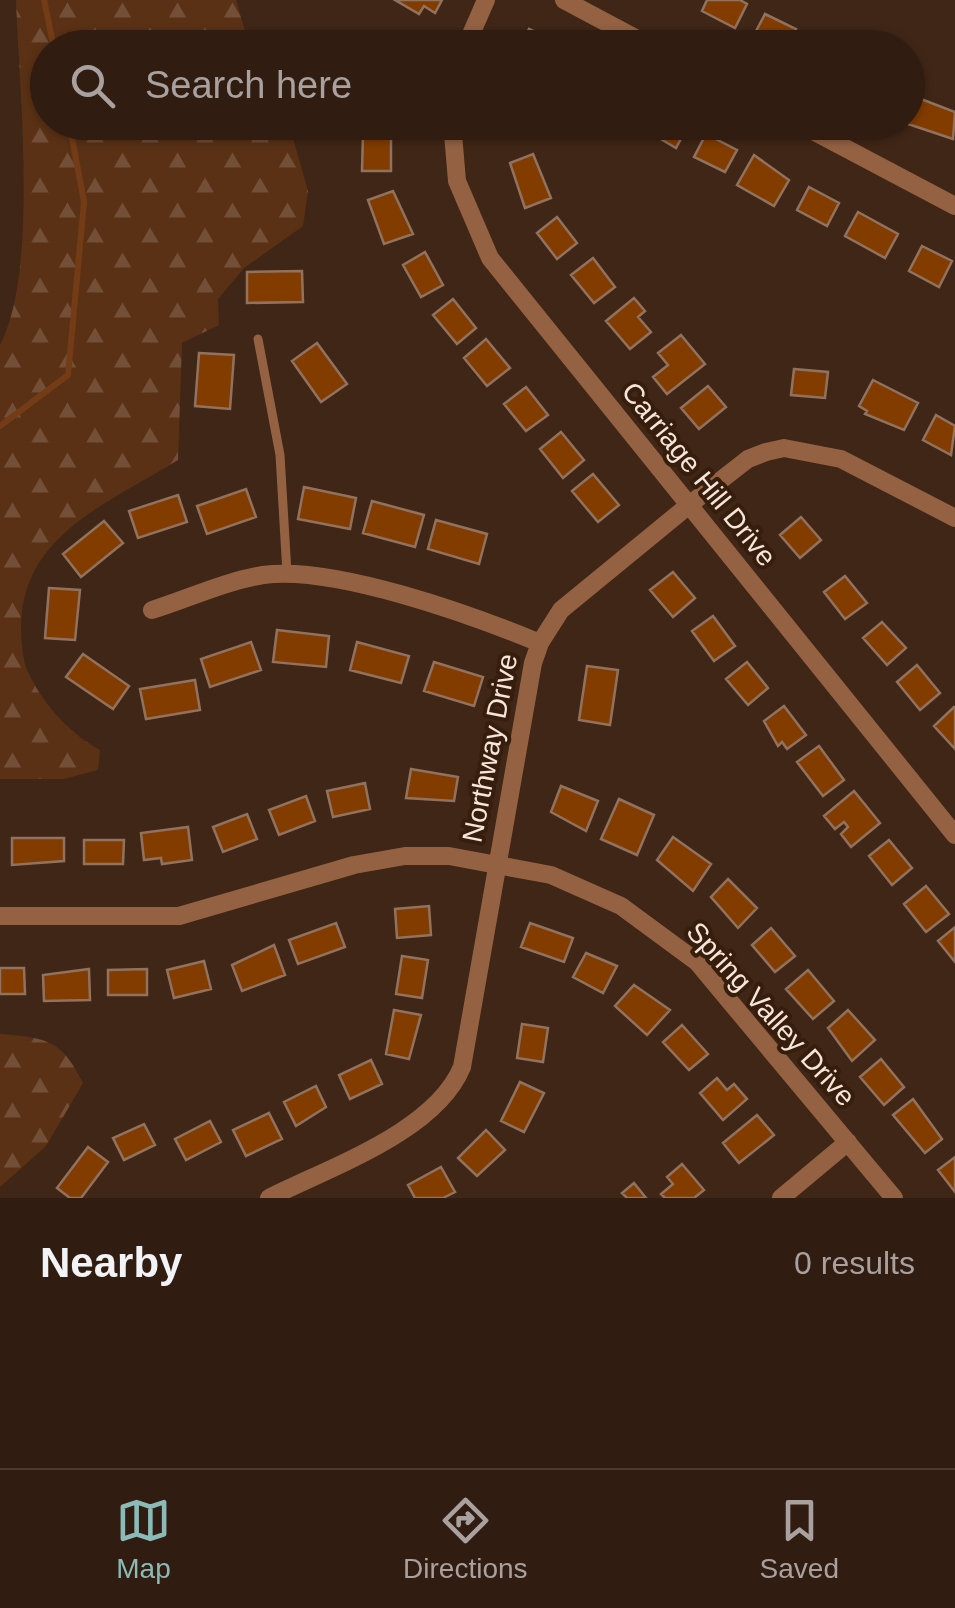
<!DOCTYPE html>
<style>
body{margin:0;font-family:Helvetica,sans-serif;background:#382519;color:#f1f3f6}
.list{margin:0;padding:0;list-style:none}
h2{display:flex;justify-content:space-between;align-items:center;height:130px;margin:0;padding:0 40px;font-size:42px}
h2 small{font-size:32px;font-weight:400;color:#a8a19f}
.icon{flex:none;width:55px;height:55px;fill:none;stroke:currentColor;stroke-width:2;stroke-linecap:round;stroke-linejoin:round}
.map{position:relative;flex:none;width:955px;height:1198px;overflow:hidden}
.search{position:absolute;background:#301c10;box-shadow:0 2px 8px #0004;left:30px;right:30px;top:30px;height:110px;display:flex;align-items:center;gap:25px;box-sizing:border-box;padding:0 35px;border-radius:55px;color:#a8a19f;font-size:38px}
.sheet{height:270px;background:#301c10}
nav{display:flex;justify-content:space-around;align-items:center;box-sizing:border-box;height:140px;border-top:2px solid #4b3a30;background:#301c10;font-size:28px;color:#a8a19f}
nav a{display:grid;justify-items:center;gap:5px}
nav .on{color:#8bbbb9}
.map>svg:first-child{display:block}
</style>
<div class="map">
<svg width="955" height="1198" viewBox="0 0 955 1198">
<defs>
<pattern id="forest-firs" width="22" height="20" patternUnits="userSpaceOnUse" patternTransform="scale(2.5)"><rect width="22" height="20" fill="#5a3115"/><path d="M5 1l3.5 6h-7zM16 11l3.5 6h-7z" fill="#724f36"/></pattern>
</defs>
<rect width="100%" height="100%" fill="#402616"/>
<path fill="url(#forest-firs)" d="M16,0h220l9,31 16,16 -213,1v74l248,1 -2,19 14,49 -5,35 -59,42 -26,31 1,26 -37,18 -4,117c-81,50 -178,83 -153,205 14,35 42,67 75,85l-2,20 -34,9h-64v-434c39,-74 19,-258 16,-345z
M0,1034c47,4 61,5 83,49l-37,63 -46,41z"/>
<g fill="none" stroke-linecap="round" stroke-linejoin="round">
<path stroke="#733c16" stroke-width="6" d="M44,0l10,48
M0,426l68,-51 16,-173 -15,-80"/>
</g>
<path fill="#823c00" stroke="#91725f" stroke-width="2.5" d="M395,0h47l-7,13 -11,-7 -5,8z
M707,0h33l7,4 -12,24 -33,-17z
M765,14l31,15 -10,19h-13l-20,-11z
M529,29l24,11 -4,8h-29z
M921,99l34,13 -2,27 -45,-15z
M501,122h28l-1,10 -27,-1z
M647,122h39l3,2 -13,24 -32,-19z
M363,134h28v37h-29z
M706,134l31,16 -12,22 -31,-15z
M533,154l18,44 -26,10 -15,-45z
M754,155l35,25 -15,26 -37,-21z
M809,187l30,16 -12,23 -30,-16z
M393,191l20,43 -29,10 -16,-44z
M858,212l40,22 -13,24 -40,-22z
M557,217l20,26 -20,16 -20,-26z
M922,246l30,15 -13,26 -30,-16z
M425,252l18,33 -22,12 -18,-32z
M593,258l22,29 -21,16 -23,-28z
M302,271l1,31 -56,1v-31z
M634,298l11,13 -7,6 13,15 -21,17 -24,-28z
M453,299l23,29 -19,16 -24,-29z
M681,335l24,29 -38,30 -14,-17 15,-12 -10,-12z
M486,339l24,29 -23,18 -23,-28z
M317,343l30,41 -26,18 -29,-41z
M199,353l35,2 -4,54 -35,-3z
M794,369l34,3 -3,26 -34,-3z
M873,380l45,23 -14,27 -39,-16 2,-3 -8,-5z
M708,386l18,21 -27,22 -18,-21z
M526,387l22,28 -22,16 -22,-27z
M936,415l19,11 -4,29 -28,-15z
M561,432l23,28 -21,18 -23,-29z
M593,474l26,31 -21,17 -26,-31z
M304,487l52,11 -6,31 -52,-10z
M246,489l10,28 -49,17 -10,-28z
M178,495l9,27 -49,16 -9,-27z
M372,501l52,14 -9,32 -52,-14z
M801,517l20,23 -21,18 -20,-23z
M436,520l51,14 -8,30 -51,-15z
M104,521l19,22 -42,34 -18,-23z
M673,572l22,26 -22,19 -23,-27z
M845,576l22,27 -22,16 -21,-27z
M49,588l31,2 -5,50 -30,-2z
M713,616l22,30 -21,15 -22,-30z
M882,622l24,26 -19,17 -24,-27z
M277,630l52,6 -3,31 -53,-5z
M251,642l10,28 -51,17 -9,-28z
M357,642l52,14 -8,27 -51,-13z
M83,654l46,32 -16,23 -47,-32z
M434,662l49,15 -9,29 -50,-15z
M747,662l21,26 -20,17 -22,-26z
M917,665l23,28 -20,17 -23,-28z
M587,666l31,4 -8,55 -31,-5z
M195,680l5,30 -54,9 -6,-30z
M784,706l22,29 -19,14 -5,-7 -4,4 -14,-25z
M954,707l1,1v41l-21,-23z
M819,746l25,34 -21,16 -26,-34z
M411,769l47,8 -4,24 -48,-3z
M365,783l5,26 -37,8 -6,-26z
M561,786l37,15 -12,30 -35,-19z
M854,791l26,32 -29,24 -10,-13 7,-7 -4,-5 -9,7 -11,-13z
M306,796l9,25 -36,14 -10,-25z
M619,799l35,16 -17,40 -36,-16z
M247,814l10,25 -34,13 -10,-25z
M188,827l4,33 -30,4 -1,-6 -17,2 -3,-27z
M673,837l38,27 -18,27 -36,-31z
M12,838h52v23l-52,4z
M84,840h40l-1,24h-39z
M889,840l23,28 -20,17 -23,-29z
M728,879l29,29 -19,20 -27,-31z
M926,886l23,28 -23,18 -22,-28z
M429,906l2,29 -34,3 -2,-29z
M336,923l9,24 -47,17 -9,-24z
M530,923l43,15 -9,24 -43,-15z
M955,927v35l-17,-21z
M771,928l24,28 -20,16 -23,-27z
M274,945l11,30 -43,16 -10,-26z
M586,953l31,13 -14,27 -30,-16z
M402,956l26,4 -6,38 -26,-4z
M204,961l7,28 -37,9 -7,-28z
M0,968h24l1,26h-25z
M89,969l1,31 -46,1 -1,-26z
M147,969v26h-39v-25z
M808,970l26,31 -21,18 -27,-30z
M634,985l36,25 -23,25 -32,-29z
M394,1010l27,5 -12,44 -23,-5z
M848,1010l27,30 -23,21 -24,-33z
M522,1024l26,4 -5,34 -26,-4z
M682,1025l26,29 -19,16 -26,-28z
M881,1059l23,28 -20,18 -24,-28z
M371,1060l11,24 -32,15 -11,-24z
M717,1078l10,12 7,-6 13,15 -24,21 -23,-27z
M520,1082l24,11 -20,39 -23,-11z
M316,1086l10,21 -30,19 -12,-24z
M913,1099l29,40 -17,14 -32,-38z
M269,1113l13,26 -36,17 -13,-26z
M757,1115l17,20 -35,28 -16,-20z
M210,1121l11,21 -35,18 -11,-21z
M144,1124l11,21 -31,15 -11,-22z
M486,1130l19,20 -28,26 -19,-18z
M88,1147l20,15 -27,36h-11l-13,-10z
M955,1157v35l-17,-22z
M682,1164l22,26 -10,8h-29l-4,-4 12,-10 -6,-7z
M441,1167l14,25 -12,6h-28l-7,-13z
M634,1183l12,15h-19l-5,-5z"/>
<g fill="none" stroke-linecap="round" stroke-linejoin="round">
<path stroke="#946243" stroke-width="9" d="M258,339l22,116 7,118"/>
<path stroke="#946243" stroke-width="18" d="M564,0l90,48
M465,48l21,-48
M452,122l5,59 33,77 465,577
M796,122l159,84
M152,610c35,-11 74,-29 111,-35 71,-10 209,40 277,68
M0,916h179l175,-51 51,-9h44l102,19 70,31 76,56 197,236
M269,1198c61,-31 166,-66 193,-131l71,-404 7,-20 21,-33 128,-105 59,-46 18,-7 18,-4 57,11 114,59
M781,1198l67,-56"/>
</g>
<g text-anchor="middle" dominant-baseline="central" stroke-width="8" stroke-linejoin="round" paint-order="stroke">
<g font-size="28" fill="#f6e5da" stroke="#361d0c">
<text transform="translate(699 474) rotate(51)">Carriage Hill Drive</text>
<text transform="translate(490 748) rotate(-79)">Northway Drive</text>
<text transform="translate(771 1014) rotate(48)">Spring Valley Drive</text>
</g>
</g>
</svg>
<div class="search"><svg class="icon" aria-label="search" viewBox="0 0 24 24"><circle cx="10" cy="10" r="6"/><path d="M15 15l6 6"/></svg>Search here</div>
</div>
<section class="sheet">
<h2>Nearby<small>0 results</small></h2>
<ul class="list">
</ul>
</section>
<nav>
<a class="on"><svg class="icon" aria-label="map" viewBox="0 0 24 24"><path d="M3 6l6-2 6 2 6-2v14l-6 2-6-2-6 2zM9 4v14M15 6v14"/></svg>Map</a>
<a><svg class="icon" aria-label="directions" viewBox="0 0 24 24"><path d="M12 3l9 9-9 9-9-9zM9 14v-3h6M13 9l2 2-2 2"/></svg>Directions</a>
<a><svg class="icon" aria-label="saved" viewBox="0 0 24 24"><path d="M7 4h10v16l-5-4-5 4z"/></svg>Saved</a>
</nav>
